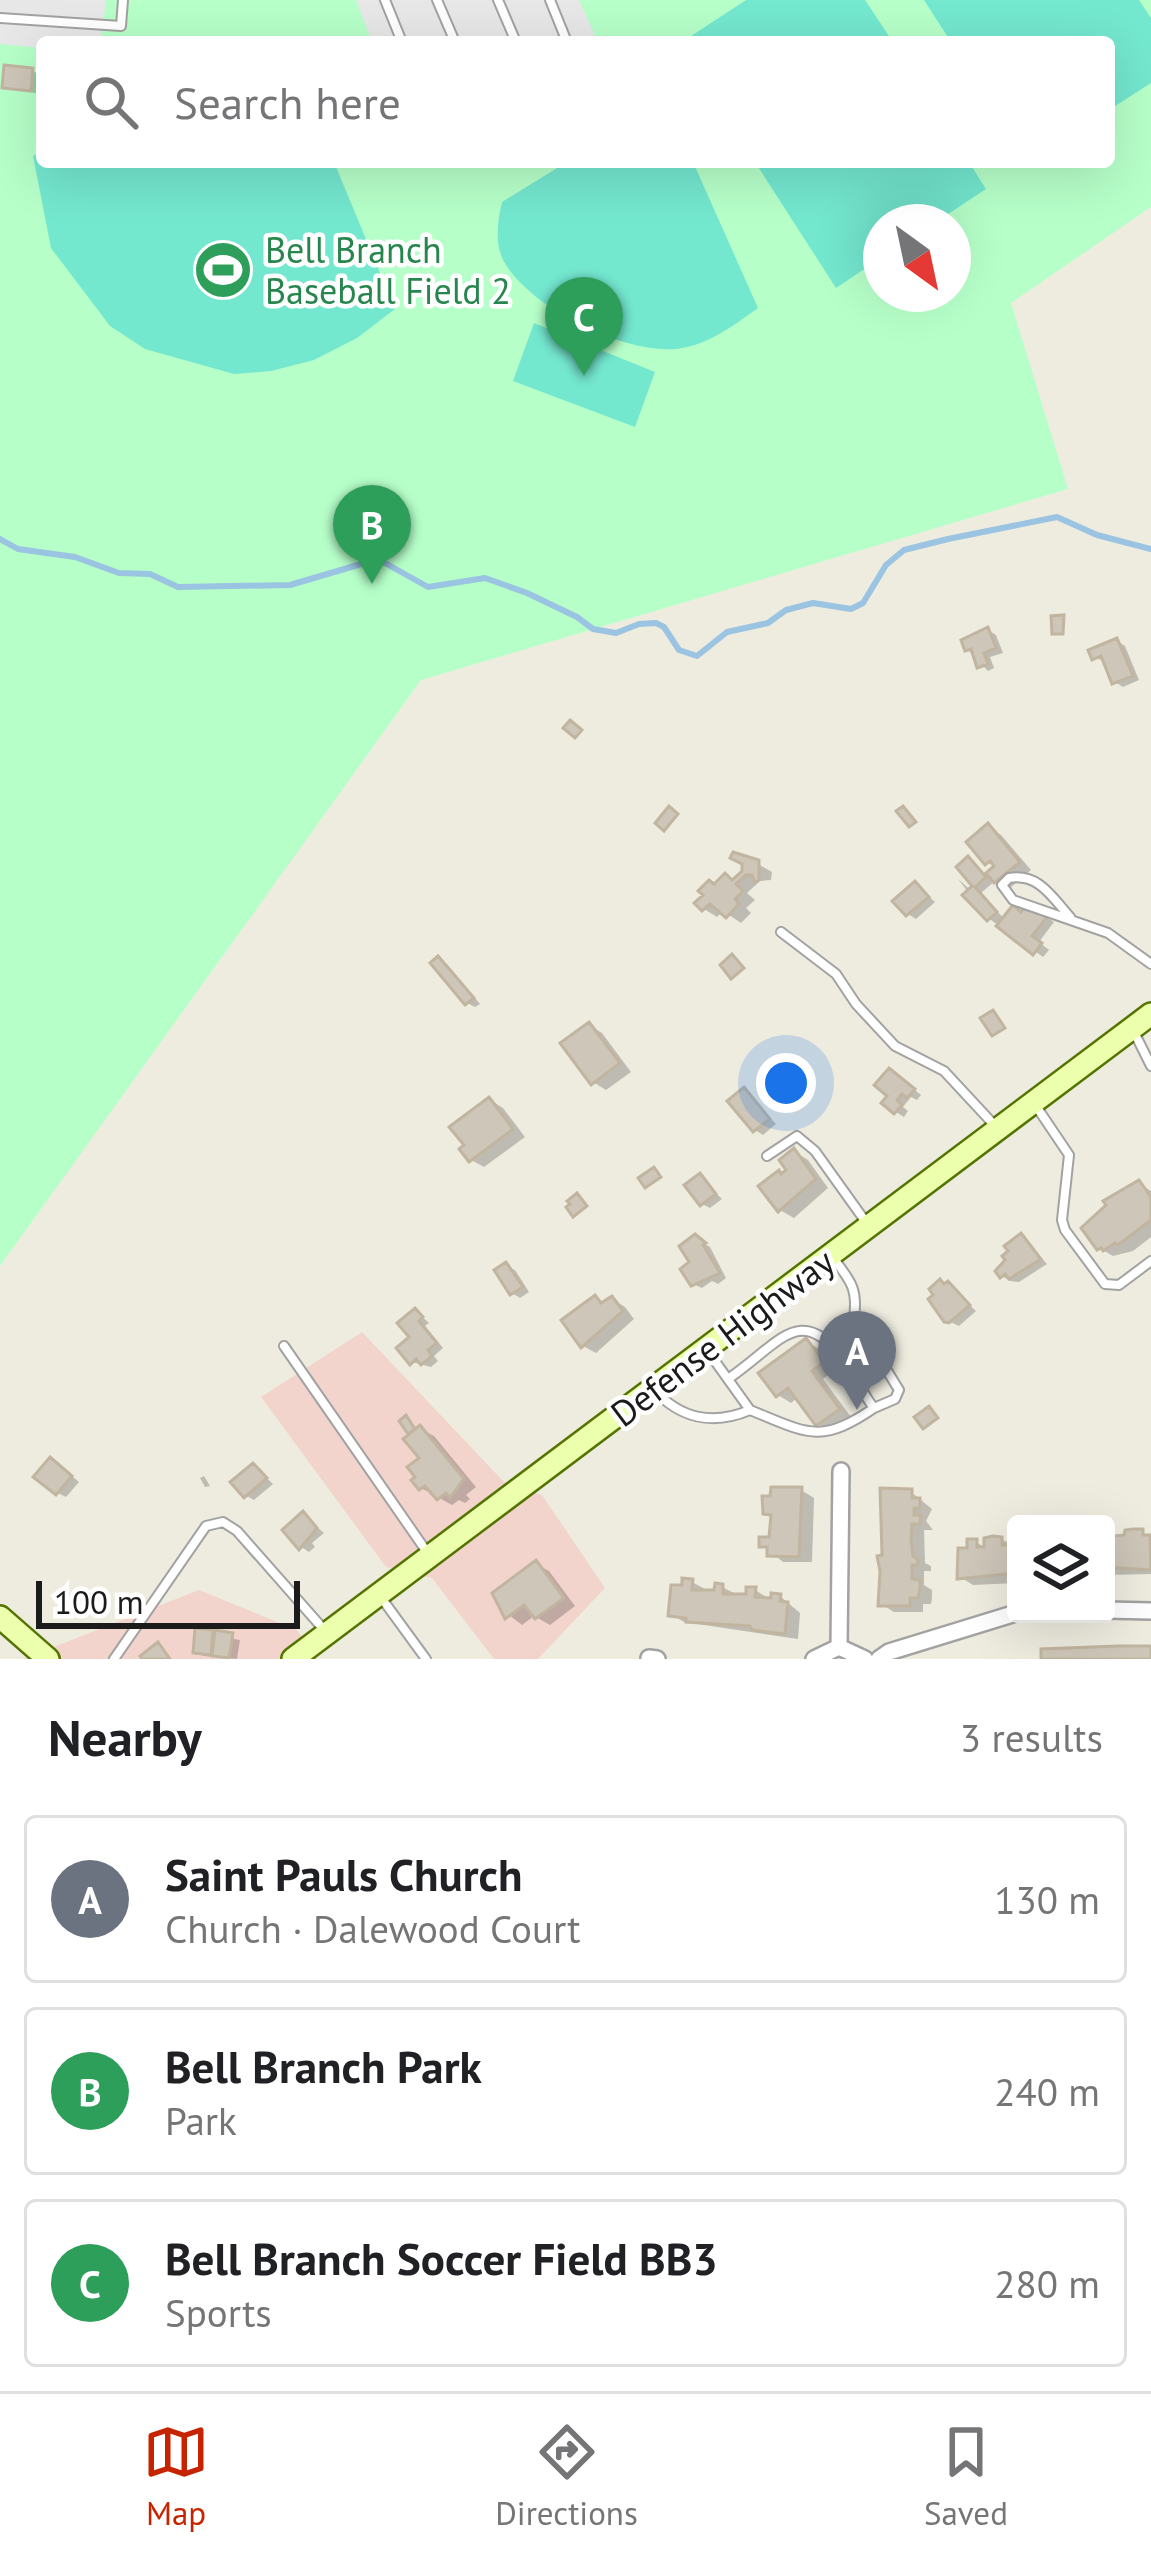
<!DOCTYPE html>
<meta charset="utf-8">
<style>
body{margin:0;font-family:"PT Sans",sans-serif;background:#f6f6f6;color:#202124}
.controls{position:absolute;right:36px;bottom:36px;display:grid;overflow:hidden;border-radius:12px;box-shadow:0 12px 48px #0002}
.controls button{width:108px;height:108px;display:grid;place-items:center;padding:0;border:0;border-bottom:3px solid #e0e0e0;background:#fff;color:#202124;font:60px sans-serif}
.compass{position:absolute;left:863px;top:204px;width:108px;height:108px;border-radius:50%;background:#fff;box-shadow:0 12px 48px #0002;rotate:147deg}
.scale{position:absolute;left:36px;bottom:30px;width:264px;box-sizing:border-box;padding-left:12px;border:6px solid #1b1b1b;border-top:0;font-size:33px;line-height:42px;white-space:nowrap;color:#1b1b1b;-webkit-text-stroke:9px #fff;paint-order:stroke}
.you{position:absolute;left:786px;top:1083px;width:42px;height:42px;margin:-30px;border:9px solid #fff;border-radius:50%;background:#1a73e8;box-shadow:0 0 0 18px #1a73e833}
.badge{display:grid;place-items:center;width:78px;height:78px;border-radius:50%;background:#c62400;color:#fff;font-size:39px;font-weight:700}
.pin{position:absolute;translate:-50% -99px;filter:drop-shadow(0 3px 6px #0008)}
.pin::after{content:'';position:absolute;top:63px;width:42px;height:36px;background:inherit;clip-path:polygon(0 0,100% 0,50% 100%)}
.list{margin:0;padding:0;list-style:none}
h2{display:flex;justify-content:space-between;align-items:center;height:156px;margin:0;padding:0 48px;font-size:51px}
h2 small{font-size:39px;font-weight:400;color:#757577}
.list li{display:grid;grid-template-columns:78px 1fr auto;gap:36px;align-items:center;box-sizing:border-box;height:168px;margin:0 24px 24px;padding:0 24px;border:3px solid #e0e0e0;border-radius:12px}
.list b{display:block;font-size:45px;white-space:nowrap}
.list p{margin:0;font-size:39px;white-space:nowrap;color:#757577}
.list em{font-size:39px;font-style:normal;color:#757577}
.icon{flex:none;width:66px;height:66px;fill:none;stroke:currentColor;stroke-width:2;stroke-linecap:round;stroke-linejoin:round}
.map{position:relative;flex:none;width:1151px;height:1659px;overflow:hidden}
.search{position:absolute;background:#fff;box-shadow:0 12px 48px #0002;left:36px;right:36px;top:36px;height:132px;display:flex;align-items:center;gap:30px;box-sizing:border-box;padding:0 42px;border-radius:12px;color:#757577;font-size:45px}
.sheet{height:732px;background:#fff}
nav{display:flex;justify-content:space-around;align-items:center;box-sizing:border-box;height:168px;border-top:3px solid #e0e0e0;background:#fff;font-size:33px;color:#757577}
nav a{display:grid;justify-items:center;gap:6px}
nav .on{color:#c62400}
.map>svg:first-child{display:block}
</style>
<div class="map">
<svg width="1151" height="1659" viewBox="0 0 1151 1659">
<rect width="100%" height="100%" fill="#eeecdf"/>
<path fill="#f2d4cc" d="M362,1332l142,150 38,13 63,93 -67,71h-44l-62,-81 -46,-11 -125,-170z
M199,1590l98,40 20,29h-294z"/>
<path fill="#b6ffc9" fill-rule="evenodd" d="M0,0h1151v207l-140,96 57,186 -647,191 -421,586zM42,42h1067v120h-1067zM881,222h72v72h-72z"/>
<path fill="#74e7cf" d="M746,0h119l28,42h-211z
M924,0h215l12,18v65l-42,27v-68h-158z
M42,151v11h292l61,147 -38,29 -43,22 -43,11 -37,3 -89,-25 -35,-23 -59,-78 -18,-92z
M567,162h126l65,146c-24,17 -51,38 -82,41 -53,4 -141,-39 -170,-84 -12,-18 -9,-42 -4,-63z
M755,162h214l17,27 -50,33h-55v36l-45,30z
M534,323l121,49 -20,55 -122,-46z"/>
<path fill="#e7e7e7" d="M0,0h106l-5,42h-59v6l-42,-4z
M356,0h223l19,42h-226z"/>
<path fill="#0003" d="M32,71l9,4 -2,19 -34,-8z
M988,630l8,5 7,18 -13,4 4,11 -6,3 -21,-22z
M1117,641l8,5 14,34 -16,7 -8,-5 -9,-21 -12,-3z
M988,827l13,8 30,35 -21,18 -14,-8 -15,13 24,27 35,-7 14,9 -15,20 10,8 -6,7 -55,-39 -30,-39 17,15 4,-4 -19,-23 8,-7 18,16 11,-8 -10,-6z
M758,864l14,8 -1,8 -11,1 -13,12 8,7 -9,8 5,5 -10,10 -18,-12 -6,6 -13,-8 11,-22 19,-5z
M916,885l19,17 -19,17 -8,-5z
M438,959l9,5 33,40 -5,3 -8,-4z
M589,1025l13,8 29,39 -25,18 -13,-8z
M898,1076l23,19 -4,5 -6,-3 -8,10 5,4 -4,6 -8,-5z
M744,1091l32,33 -13,11 -8,-5z
M490,1100l13,8 22,29 -41,30 -13,-7z
M795,1152l13,8 20,28 -34,30 -14,-8 -18,-24 21,-10z
M700,1177l22,22 -12,9 -8,-4z
M1139,1184l12,7v46l-18,14 -20,5 -14,-8z
M1022,1237l25,27 -28,18 -9,-1 -8,-5z
M695,1238l15,9 16,31 -8,6 -6,-3 -10,7 -9,-4z
M506,1266l9,4 14,22 -9,6 -8,-5z
M948,1285l28,26 -17,15 -13,-6z
M596,1299l9,5 7,-5 13,8 9,12 -38,34 -13,-7z
M416,1311l13,12 -4,3 18,22 -9,8 4,5 -7,6 -19,-5z
M806,1341l13,8 16,21 -12,9 28,38 -20,15 -13,-8 -20,-27 -7,6 -13,-8z
M409,1421l8,11 4,-3 13,7 42,51 -10,8 4,4 -5,4 -6,-3 -7,5 -31,-17 2,-29z
M59,1465l20,17 -13,15 -8,-4z
M254,1466l19,18 -19,16 -9,-5z
M204,1476l6,10 -5,1 -5,-9z
M801,1490l13,8 -2,64h-29l-21,-17 10,-5 2,-23 -8,-4z
M911,1492l21,17 -6,12 7,9h-9l1,33 6,3v5h-7v14l8,5v8l-1,6h-8v8h-29l-13,-8z
M303,1515l21,18 -12,10 3,4 -6,5 -8,-5z
M1142,1532l9,5v37l-45,1v-39l7,4z
M1002,1540l14,5v38l-43,2 -13,-8 16,-35 11,7z
M536,1564l13,7 26,35 -25,19 -16,-9 -12,9 -22,-17z
M692,1582l13,7v4h11l6,-6 14,7 -1,5 20,-9 18,11 7,-5 20,17 -2,26 -114,-17 -13,-8z
M198,1632l42,8 -3,19 -33,-3 -8,-4z"/>
<g fill="none" stroke-linecap="round" stroke-linejoin="round">
<path stroke="#9ac4e1" stroke-width="6" d="M0,539l18,10 57,8 44,16 31,1 28,13 112,-2 78,-23 17,1 43,24 57,-9 42,15 50,24 16,12 23,4 23,-9 17,-1 8,4 15,23 18,6 30,-24 41,-9 18,-13 27,-7 38,6 12,-6 23,-38 18,-15 44,-11 109,-22 40,18 54,14"/>
</g>
<path fill="#cec6b8" stroke="#c1b5a0" stroke-width="3" d="M4,65l29,3 -2,23 -29,-3z
M1064,615l-1,19h-11l-1,-18z
M988,627l8,21 -12,5 4,11 -11,4 -6,-19 -6,2 -4,-11z
M1117,638l16,38 -21,8 -11,-28 -9,4 -4,-10z
M570,720l12,10 -7,8 -12,-10z
M669,806l9,8 -14,17 -9,-8z
M903,806l13,16 -7,5 -13,-16z
M988,823l32,39 -26,21 -8,-10 8,-7 -4,-5 -5,4 -19,-23z
M733,852l26,8v20l-4,2 -3,-7h-6l-10,9 7,7 -8,8 4,5 -13,14 -16,-14 -8,7 -8,-8 9,-8 -5,-4 11,-11 5,4 11,-11 7,7 10,-9v-7l-12,-6z
M968,856l18,21 -11,10 22,25 -10,9 -25,-26 10,-9 -16,-19z
M915,881l14,16 -23,19 -14,-15z
M1013,905l8,7 5,-6 10,7 3,-4 9,7 -16,20 10,7 -9,12 -37,-29z
M732,954l12,14 -13,11 -11,-14z
M438,956l36,42 -9,7 -35,-42z
M993,1010l12,18 -13,8 -12,-18z
M589,1022l31,41 -29,22 -31,-42z
M889,1068l26,21 -8,9 -5,-4 -5,6 5,5 -8,9 -13,-11 6,-7 -13,-11z
M744,1087l26,32 -17,13 -26,-31z
M489,1097l24,32 -44,33 -10,-13 5,-4 -15,-18z
M794,1148l22,31 -38,33 -20,-26 21,-16 2,4 5,-4 -7,-10z
M654,1167l7,10 -16,11 -7,-10z
M700,1173l16,21 -16,12 -16,-21z
M1139,1180l12,17v23l-33,25 -3,-2 -12,8 -2,-3 -4,2 -16,-22 25,-23 -3,-4z
M577,1193l10,13 -14,11 -7,-10 4,-3 -3,-3z
M1021,1233l20,26 -32,20 -4,-5 -5,4 -5,-7 10,-11 -3,-4 6,-5 -4,-5z
M695,1234l11,9 -3,2 17,28 -29,13 -11,-17 9,-7 -10,-16z
M506,1262l17,25 -13,8 -16,-25z
M940,1279l4,5 4,-3 22,24 -21,18 -5,-1 -16,-23 5,-4 -4,-6z
M595,1295l6,8 11,-7 11,15 -42,37 -20,-28z
M415,1308l8,9 -4,4 18,22 -9,7 4,6 -11,9 -5,-6 -6,6 -14,-17 13,-11 -12,-14z
M806,1338l18,24 -12,9 28,38 -24,17 -28,-38 -12,9 -18,-24z
M929,1406l9,12 -15,11 -9,-12z
M406,1415l9,14 -7,5 -9,-13z
M420,1425l44,54 -14,19 -4,-5 -9,7 -12,-14 -6,4 -8,-10 4,-3 -8,-10 12,-9 -16,-19z
M50,1457l22,19 -16,19 -23,-18z
M253,1463l14,15 -23,20 -14,-16z
M771,1487h31l-3,70 -32,-1v-9h-8v-10h10l2,-22 -8,-1 -1,-18h8z
M880,1488l32,1v9h8v10h-6v7h7l-1,9h-8l-1,16 2,16 5,4v5h-6v14l8,1v9l-2,9h-8v8h-32l2,-35 -3,-15 5,-1z
M303,1511l14,17 -18,22 -17,-20z
M1133,1529h10v6h7l1,35 -45,-3v-30l18,-2 1,-5z
M993,1536l9,1v8h7l7,-3v-5v36l-59,6 1,-31h9v-9h10v8h7v-9z
M536,1560l28,38 -29,21 -11,-14 -19,14 -13,-26z
M682,1578l11,1 -1,11h22l1,-7 8,1v10h23v-7h10l-1,10 16,1v-5l10,1 -1,7 8,1 -3,32 -33,-4 -2,-4 -64,-4v-4l-18,-2 3,-31h11z
M195,1628l18,2 -2,25 -18,-2z
M215,1630l18,3 -4,25 -17,-2z
M158,1642l12,17h-28l-2,-3z
M1118,1646h33v13h-110v-10z"/>
<g fill="none" stroke-linecap="round" stroke-linejoin="round">
<defs>
<path id="service" d="M385,0l17,42
M437,0l18,42
M498,0l18,42
M550,0l17,42
M0,18l121,8 2,-26
M1070,917c-18,-20 -31,-44 -61,-39l-7,7 11,15 95,33 43,31
M781,932l55,42 20,30 39,42 49,25 53,57
M1133,1030l18,36
M1036,1106l33,49 -7,65 3,10 40,54 14,1 32,-24
M767,1156l30,-20 18,15 53,74
M284,1346l145,209
M728,1379c54,-37 73,-81 121,-12 9,14 15,29 25,41l21,-9 4,-9 -45,-73c4,-27 -3,-36 -20,-58
M653,1389c28,30 59,37 97,21l-43,-60
M750,1410c57,23 70,35 124,-2
M380,1596l46,63
M114,1659l92,-133 17,-4 14,9 89,101"/>
<path id="minor" d="M1106,1610l45,1
M839,1647l2,-176
M649,1658l8,1
M814,1659l25,-12 26,12
M879,1659l10,-7 127,-39"/>
<path id="secondary" d="M0,1617l48,42
M293,1659l858,-645"/>
</defs>
<use href="#service" stroke="#a2a2a2" stroke-width="12"/>
<use href="#minor" stroke="#a2a2a2" stroke-width="20"/>
<use href="#secondary" stroke="#537400" stroke-width="26"/>
<use href="#service" stroke="#fff" stroke-width="8"/>
<use href="#minor" stroke="#fff" stroke-width="15"/>
<use href="#secondary" stroke="#ecffac" stroke-width="21"/>
</g>
<defs>
<symbol id="stadium-disc" viewBox="-11 -11 22 22"><circle r="9.5" fill="#2e9e5b" stroke="#fff"/><path d="M0-5a6.5 5 0 1 0 0 10a6.5 5 0 1 0 0-10ZM-3.5-1.8h7v3.6h-7Z" fill="#fff"/></symbol>
</defs>
<g fill-rule="evenodd">
<use href="#stadium-disc" x="190" y="237" width="66" height="66"/>
</g>
<g text-anchor="middle" dominant-baseline="central" stroke-width="9" stroke-linejoin="round" paint-order="stroke">
<g font-size="36" fill="#27864d" stroke="#fff" text-anchor="start">
<text x="265" y="249">Bell Branch<tspan x="265" dy="41">Baseball Field 2</tspan></text>
</g>
<g font-size="36" fill="#1b1b1b" stroke="#fff">
<text transform="translate(722 1337) rotate(-37)">Defense Highway</text>
</g>
</g>
</svg>
<div class="controls">
<button><svg class="icon" aria-label="layers" viewBox="0 0 24 24"><path d="M12 4l9 5-9 5-9-5zM3 14l9 5 9-5"/></svg></button>
</div>
<svg class="compass" viewBox="-18 -18 36 36"><path d="M0-13l5 13h-10z" fill="#e53935"/><path d="M0 13l5-13h-10z" fill="#757577"/></svg>
<div class="scale">100 m</div>
<div class="you"></div>
<div class="pin badge" style="left:857px;top:1410px;background:#6b7280">A</div>
<div class="pin badge" style="left:372px;top:584px;background:#2e9e5b">B</div>
<div class="pin badge" style="left:584px;top:376px;background:#2e9e5b">C</div>
<div class="search"><svg class="icon" aria-label="search" viewBox="0 0 24 24"><circle cx="10" cy="10" r="6"/><path d="M15 15l6 6"/></svg>Search here</div>
</div>
<section class="sheet">
<h2>Nearby<small>3 results</small></h2>
<ul class="list">
<li><span class="badge" style="background:#6b7280">A</span><div><b>Saint Pauls Church</b><p>Church · Dalewood Court</p></div><em>130 m</em></li>
<li><span class="badge" style="background:#2e9e5b">B</span><div><b>Bell Branch Park</b><p>Park</p></div><em>240 m</em></li>
<li><span class="badge" style="background:#2e9e5b">C</span><div><b>Bell Branch Soccer Field BB3</b><p>Sports</p></div><em>280 m</em></li>
</ul>
</section>
<nav>
<a class="on"><svg class="icon" aria-label="map" viewBox="0 0 24 24"><path d="M3 6l6-2 6 2 6-2v14l-6 2-6-2-6 2zM9 4v14M15 6v14"/></svg>Map</a>
<a><svg class="icon" aria-label="directions" viewBox="0 0 24 24"><path d="M12 3l9 9-9 9-9-9zM9 14v-3h6M13 9l2 2-2 2"/></svg>Directions</a>
<a><svg class="icon" aria-label="saved" viewBox="0 0 24 24"><path d="M7 4h10v16l-5-4-5 4z"/></svg>Saved</a>
</nav>
